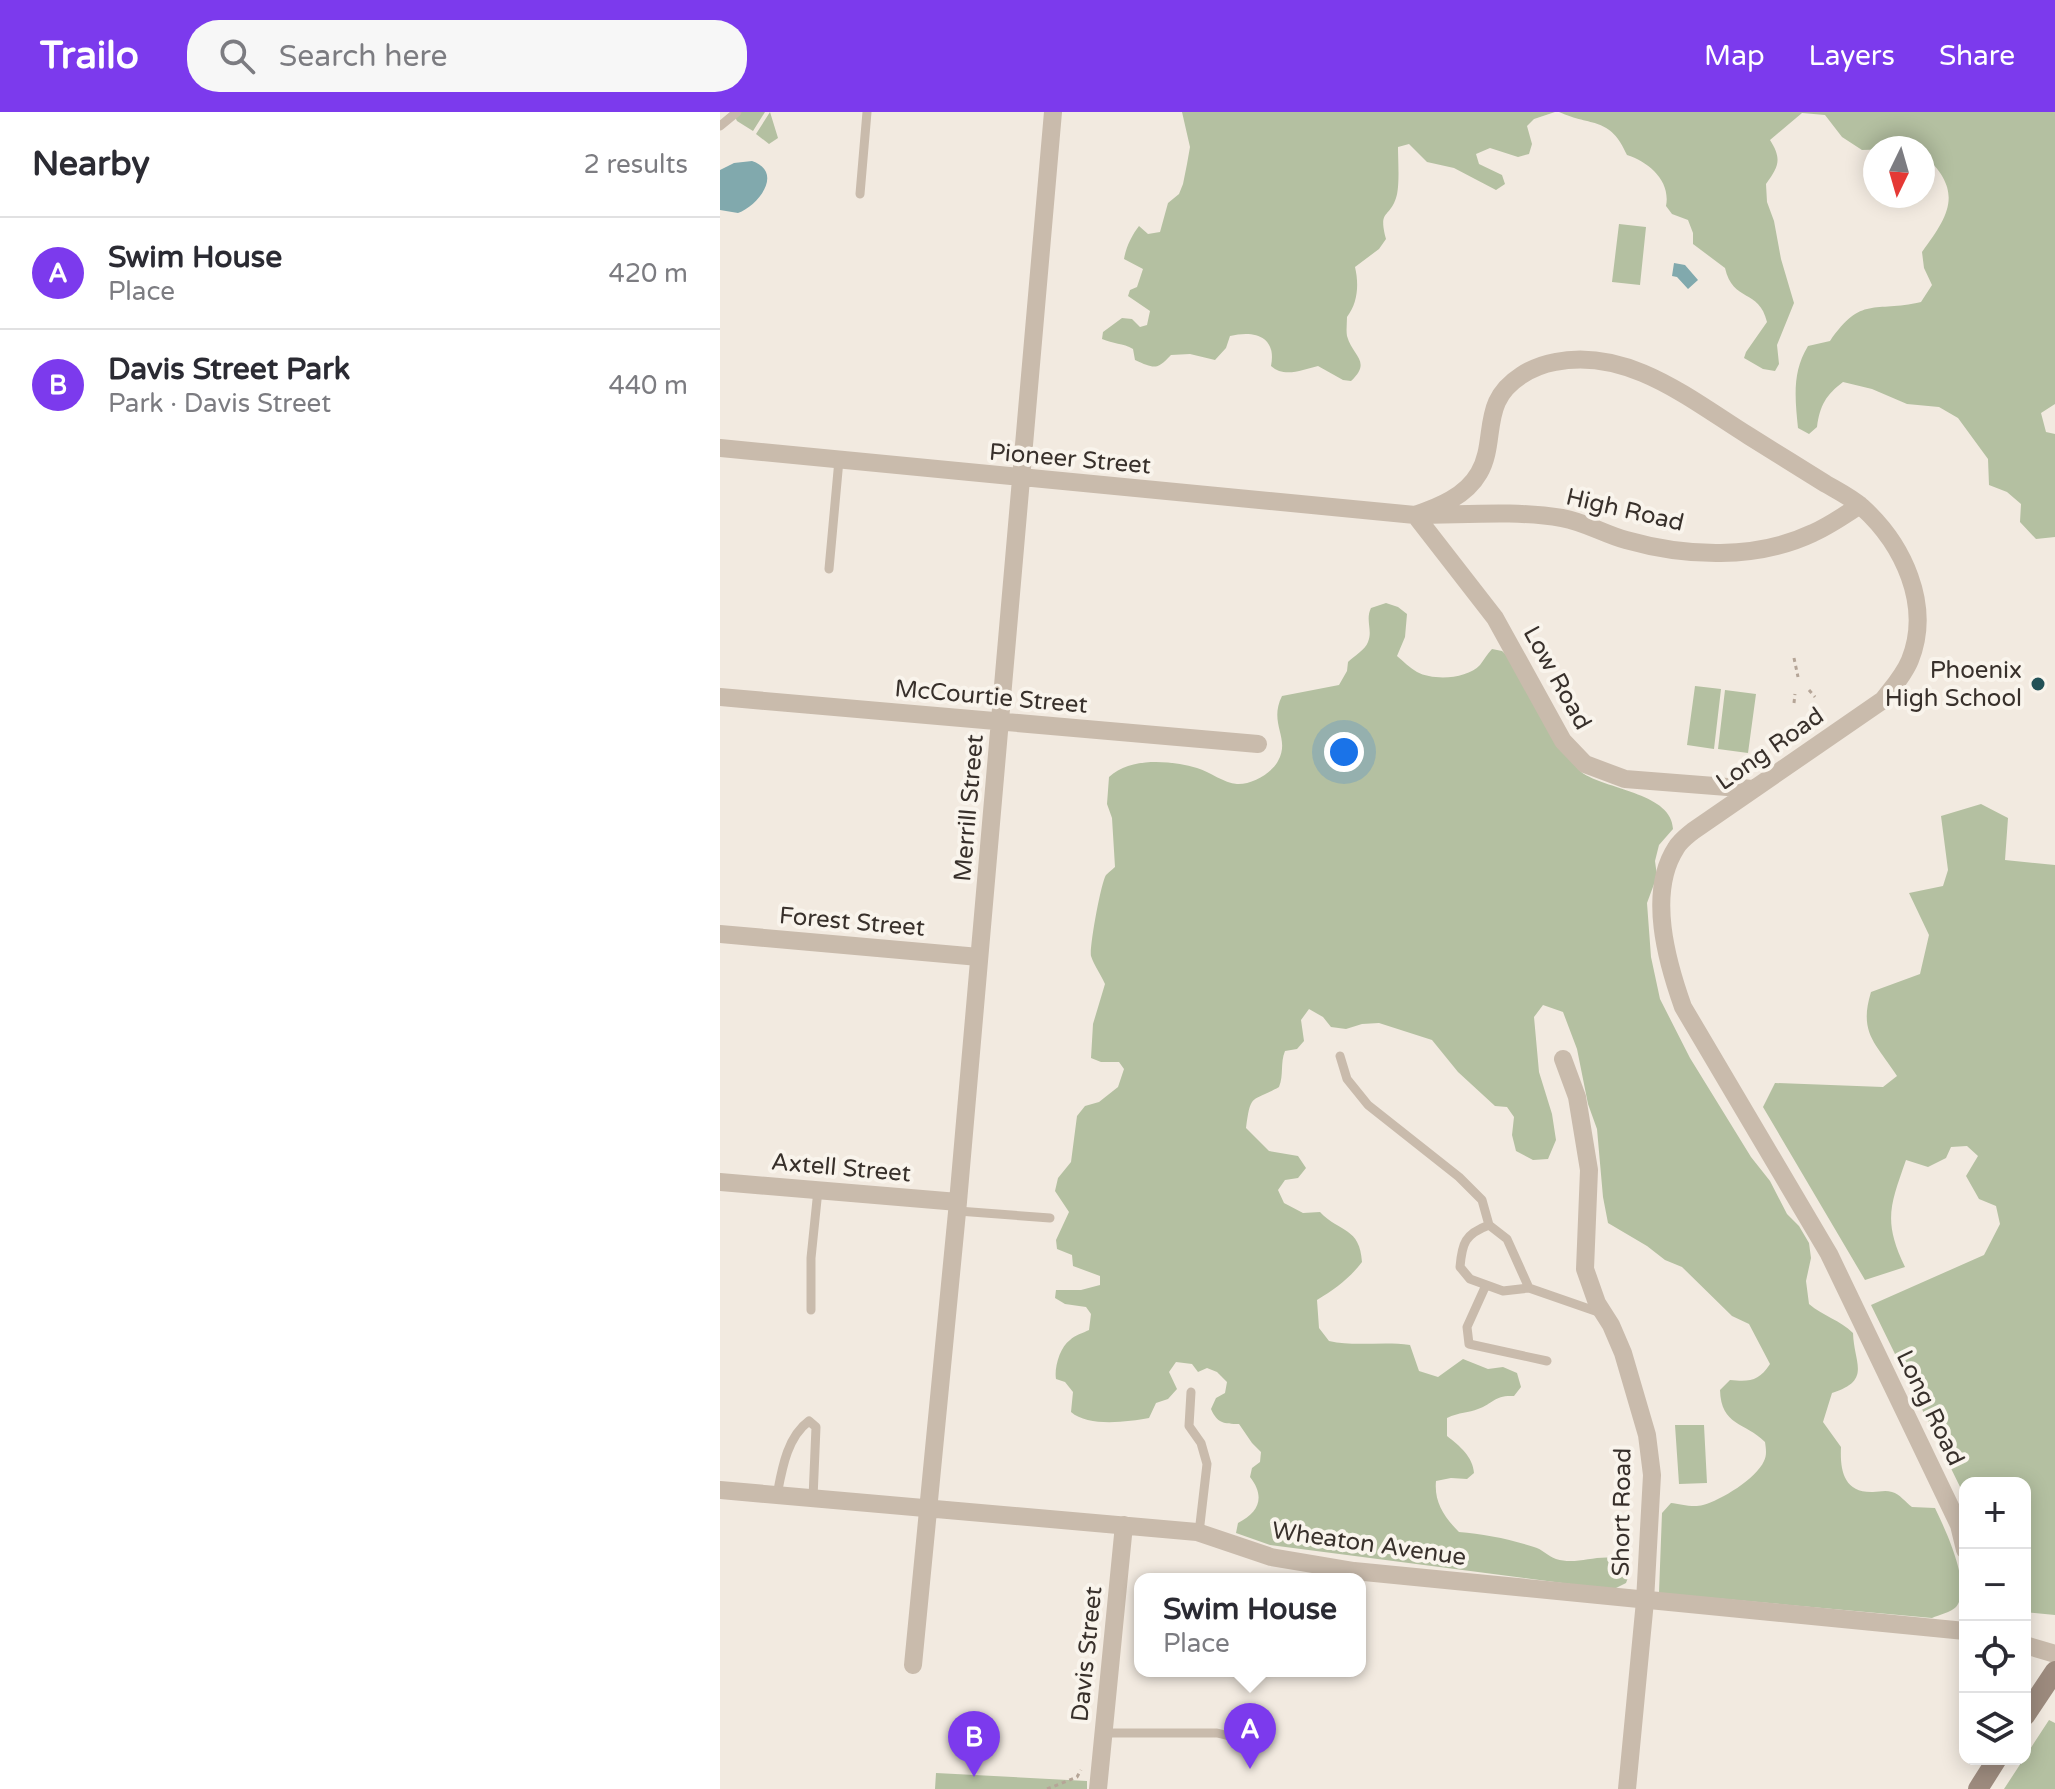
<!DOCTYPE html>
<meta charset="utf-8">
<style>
body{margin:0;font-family:"Varela Round",sans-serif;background:#f7f7f7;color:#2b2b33}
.controls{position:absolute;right:24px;bottom:24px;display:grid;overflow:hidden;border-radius:16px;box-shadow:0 4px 20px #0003}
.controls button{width:72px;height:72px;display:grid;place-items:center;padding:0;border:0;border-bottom:2px solid #e1e1e2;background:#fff;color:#2b2b33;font:40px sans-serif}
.compass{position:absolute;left:1143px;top:24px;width:72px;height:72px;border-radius:50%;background:#fff;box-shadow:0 4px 20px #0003;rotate:185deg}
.you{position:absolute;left:624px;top:640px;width:28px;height:28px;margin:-20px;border:6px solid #fff;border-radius:50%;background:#1a73e8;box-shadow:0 0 0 12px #1a73e833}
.badge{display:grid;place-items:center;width:52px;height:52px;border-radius:50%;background:#7c3aed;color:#fff;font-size:26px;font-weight:700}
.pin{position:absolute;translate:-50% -66px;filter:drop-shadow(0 2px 4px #0008)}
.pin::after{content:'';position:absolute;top:42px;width:28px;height:24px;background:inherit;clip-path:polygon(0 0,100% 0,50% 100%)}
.popup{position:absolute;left:414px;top:1461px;width:232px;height:104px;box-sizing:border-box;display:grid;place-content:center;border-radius:16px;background:#fff;filter:drop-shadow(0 2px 6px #0005);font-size:26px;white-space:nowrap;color:#7c7c81}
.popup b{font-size:30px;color:#2b2b33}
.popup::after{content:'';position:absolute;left:50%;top:100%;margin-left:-16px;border:16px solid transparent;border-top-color:#fff}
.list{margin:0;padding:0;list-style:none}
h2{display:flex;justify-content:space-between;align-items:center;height:104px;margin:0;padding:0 32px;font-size:34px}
h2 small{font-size:26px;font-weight:400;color:#7c7c81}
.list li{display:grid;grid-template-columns:52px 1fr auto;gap:24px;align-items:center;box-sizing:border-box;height:112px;padding:0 32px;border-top:2px solid #e1e1e2}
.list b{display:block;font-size:30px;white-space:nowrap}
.list p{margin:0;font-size:26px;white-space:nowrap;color:#7c7c81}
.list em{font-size:26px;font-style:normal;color:#7c7c81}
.icon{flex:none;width:44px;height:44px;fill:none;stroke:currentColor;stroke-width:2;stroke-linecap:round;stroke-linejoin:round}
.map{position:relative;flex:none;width:1335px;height:1677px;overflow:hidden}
header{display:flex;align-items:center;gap:48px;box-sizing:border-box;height:112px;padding:0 40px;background:#7c3aed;color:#fff}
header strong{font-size:38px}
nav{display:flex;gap:44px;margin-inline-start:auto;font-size:28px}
.search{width:560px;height:72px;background:#f7f7f7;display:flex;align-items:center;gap:20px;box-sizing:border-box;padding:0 28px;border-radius:32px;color:#7c7c81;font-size:30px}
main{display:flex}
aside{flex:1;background:#fff}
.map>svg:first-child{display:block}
</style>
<header>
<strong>Trailo</strong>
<div class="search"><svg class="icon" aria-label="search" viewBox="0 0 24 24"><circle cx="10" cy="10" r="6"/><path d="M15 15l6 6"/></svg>Search here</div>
<nav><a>Map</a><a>Layers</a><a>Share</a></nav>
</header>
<main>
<aside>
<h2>Nearby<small>2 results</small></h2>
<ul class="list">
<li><span class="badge">A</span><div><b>Swim House</b><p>Place</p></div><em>420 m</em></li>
<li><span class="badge">B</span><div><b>Davis Street Park</b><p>Park · Davis Street</p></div><em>440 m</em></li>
</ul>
</aside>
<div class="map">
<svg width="1335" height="1677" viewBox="0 0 1335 1677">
<rect width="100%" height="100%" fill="#f2eae0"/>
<path fill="#b4c0a1" d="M21,0h24l-12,19 -16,-10 -2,-4z
M50,0l8,26 -9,6 -13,-10z
M462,0h373l-21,7 -7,7 5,18 -3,10 -11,3 -28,-9 -14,6 3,10 23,11 3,9 -9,6 -42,-22 -27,-6 -18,-18 -11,3c0,12 2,40 -2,51 -7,21 -18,11 -10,41l-7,10 -24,18c4,17 3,36 -8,50 0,6 -1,13 0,19 6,21 25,25 4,45l-8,-1 -25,-14c-16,4 -34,12 -47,0 6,-30 -17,-36 -41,-30l-4,12 -11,12 -25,-6 -19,1c-14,15 -16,14 -36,5l-2,-11c-10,-6 -20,-5 -31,-10l1,-7 19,-14 10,1 8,8 7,-2 3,-14 -22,-15 2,-6 7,-3 6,-18 -19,-10c2,-12 8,-24 15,-33l9,8 12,-2 8,-29 11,-9 4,-10 4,-20 3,-17z
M839,0h496v292l-14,9 5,19 9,2v103l-19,2 -16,-17 1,-18 -14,-12 -18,-7 -1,-26 -30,-41 -19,-11 -32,-3 -35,-15 -29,-7c-17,13 -23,23 -26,45l-8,7 -11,-6c-3,-30 -6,-56 10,-82l22,-5c32,-46 43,-28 91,-39l11,-17 -8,-17 -2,-16c28,-38 42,-61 1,-98v-6l-61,2 -20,-13 -17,-22 -23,-2 -32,27c12,19 9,26 -4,44l1,18 7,19 7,38 13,44 -17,42 2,19 -4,7 -12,-2 -19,-11 2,-6 21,-30c-8,-34 -34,-19 -42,-54l-32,-24v-11l-5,-13 -16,-6 -6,-8c5,-25 -17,-44 -39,-51 -17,-39 -35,-28 -68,-43z
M899,112l27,3 -6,58 -28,-3z
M666,491l12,4 9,7 -2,23 -8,19c6,5 13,12 20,16 17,9 50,7 63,-7 4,-5 7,-11 12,-16l10,2 9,8c13,21 57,105 73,115 26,16 88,20 89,55l-14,16 -4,16 2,15 -10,27 4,54 9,42 30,59 61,99 19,24 17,33 12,12 10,17 2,15 -5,23 3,23c14,12 31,16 44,29 1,31 19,47 -21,60l-9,29 18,25c-1,22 2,46 32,45 6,0 12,-2 19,0 8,2 13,10 20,15l23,1c10,21 38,79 21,99 -5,5 -17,8 -24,11l-273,-25 3,-80 9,-10c9,1 22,5 32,2 18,-5 53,-26 61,-44 3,-6 2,-12 1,-19 -20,-20 -44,-16 -45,-52l10,-10c20,2 29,1 40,-16l-21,-40 -17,-8 -50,-49 -17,-7 -18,-14 -39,-23 -5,-26 -6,-68 -9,-25 -11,-55 -14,-37 -20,-7 -9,12 5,55 13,42 4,26 -8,19 -15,1 -17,-9 -4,-16 2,-18 -7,-10 -12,-1 -37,-34 -26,-32 -53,-17 -17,1 -16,5 -15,-2 -8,-10 -14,-8 -8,11 3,21 -7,8 -12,2c-5,12 -1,24 -6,36 -28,16 -28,5 -33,41l23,23 29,5 8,12 -8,10 -13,2 -7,10 6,13 19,10 17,-1c20,21 40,15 42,50 -13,17 -27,27 -45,38l2,28 10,13c26,6 54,0 81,4l9,26 19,6 25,-18 25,10 15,-2 14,6 4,14 -7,9c-20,-1 -20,7 -36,13 -9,4 -19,3 -31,9v18c13,10 26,21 27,37l-7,6 -16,-1 -15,3c-2,21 8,36 23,51 24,2 51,7 75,15 8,2 14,9 22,12 23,7 41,-7 69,1l5,12 -4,11 -10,5h-15l-331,-43 -34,-12 2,-10c22,-11 27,-27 12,-46l2,-9 8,-6 1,-10 -9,-9 -13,-19c-15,0 -22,-1 -28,-15l5,-11 9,-5 2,-11 -10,-10 -10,-4 -9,4 -6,-8 -16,-2 -7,10 8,17 -9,10 -12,4 -7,15c-22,4 -61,9 -78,-6l2,-20 -8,-10 -9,-3c-2,-11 4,-32 14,-39 5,-5 13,-7 19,-10l2,-16 -5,-7 -21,-3 -10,-6 1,-8h25l19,-5v-9l-27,-10 -1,-11 -15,-6 -1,-9 13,-28 -14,-21 3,-13 13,-16 6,-46 8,-10 14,-4 19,-15 6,-18 -5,-7h-18l-10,-4 2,-34 12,-40c-4,-9 -11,-19 -14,-28 -2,-7 10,-74 15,-81 1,-1 8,-7 9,-8l-3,-49 -5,-14 2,-27c22,-20 60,-17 88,-9 13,4 27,15 40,16 14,1 35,-11 41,-23 13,-23 -10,-37 4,-65l57,-11 8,-14 1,-9c6,-6 17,-12 20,-20 5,-12 -3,-22 3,-34z
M975,574l26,3 -7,60 -27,-4z
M1005,578l31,4 -8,59 -30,-4z
M1261,692l27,14 -3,42 50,5v750l-30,-3v-129h-60v14l-94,-192 113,-50 16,-31 -4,-18 -17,-7 -13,-23 12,-20 -11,-10 -16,1 -5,11 -18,9 -22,-7c-16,46 -23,61 -1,107l-40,13 -102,-173 12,-24 108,4 14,-11c-20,-32 -39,-42 -26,-84l49,-18 9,-39 -20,-42 34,-7 5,-16 -7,-54z
M955,1313h29l3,58 -28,1z
M1329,1608l6,3v66h-51z
M216,1661l151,8v8h-152z"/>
<path fill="#81a9ad" d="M32,49c32,11 7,44 -14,52l-18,-3v-40l14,-7z
M954,151l11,2 13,15 -10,9 -11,-12 -5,-1z"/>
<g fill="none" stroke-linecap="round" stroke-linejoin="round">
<path stroke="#b5a597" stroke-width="3" stroke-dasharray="4 4" stroke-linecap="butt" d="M1074,546l4,19
M1089,578l6,7
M1074,591l1,-9
M327,1677l30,-12 4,-7"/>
<path stroke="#c9bbac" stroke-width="9" d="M0,14l17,-14
M140,82l7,-82
M109,457l10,-109
M620,944l7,23 21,26 91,72 23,23 7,25
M238,1099l92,7
M766,1173l-19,42 2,17 78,17
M809,1176l-22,-49 -18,-14c-24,9 -27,18 -29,42l10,12 33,12 26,-3 72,25
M91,1198v-52l7,-68
M471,1280l-2,34 12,17 6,21 -8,69
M57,1383c5,-26 10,-58 32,-74l7,6 -3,71
M383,1621h114l33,8"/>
<path stroke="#c9bbac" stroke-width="18" d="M0,336l695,67c49,0 99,-5 147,3 23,4 42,16 64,22 60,17 130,20 187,-7 16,-7 32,-18 47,-28
M695,403c24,-8 51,-19 64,-42 13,-22 8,-49 18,-71 10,-22 36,-36 58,-40 73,-15 136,38 194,74 26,16 51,32 77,48 12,7 26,14 36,23 41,37 70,98 48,153 -6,15 -17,27 -27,40l-190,131c-6,5 -13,10 -17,17 -29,45 -9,114 7,159l146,247 130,271 6,25
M695,403l80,103 68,123 22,23 40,15 128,10
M0,585l538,47
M0,822l259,23
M843,947l14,38 12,73 -4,99 12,34 14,22 12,28 24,82 5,40 -7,126 -18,188
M0,1070l238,20
M0,1378l477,42 74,25 83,14 611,60
M1305,1533l30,9
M193,1553l45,-463 95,-1090
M378,1677l26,-264"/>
<path stroke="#9d8b7e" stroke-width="20" d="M1305,1604l30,-45
M1258,1677l19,-30"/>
</g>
<circle fill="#225157" stroke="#f9f4ec" stroke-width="3" cx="1318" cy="572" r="8"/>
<g text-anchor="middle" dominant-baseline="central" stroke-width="8" stroke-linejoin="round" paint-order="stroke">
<g font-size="24" fill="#38302b" stroke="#f9f4ec">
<text transform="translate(350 347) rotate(5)">Pioneer Street</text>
<text transform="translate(905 398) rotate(13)">High Road</text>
<text transform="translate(837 566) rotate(61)">Low Road</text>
<text transform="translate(271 585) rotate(5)">McCourtie Street</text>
<text transform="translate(1050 637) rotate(-35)">Long Road</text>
<text transform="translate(249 696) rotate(-85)">Merrill Street</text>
<text transform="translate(132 810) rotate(5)">Forest Street</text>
<text transform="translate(121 1056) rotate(5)">Axtell Street</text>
<text transform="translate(1210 1296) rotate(64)">Long Road</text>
<text transform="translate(902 1400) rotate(-89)">Short Road</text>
<text transform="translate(649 1432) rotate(8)">Wheaton Avenue</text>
<text transform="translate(367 1542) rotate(-84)">Davis Street</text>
</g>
<g font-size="24" fill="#38302b" stroke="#f9f4ec" text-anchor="end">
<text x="1302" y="558">Phoenix<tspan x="1302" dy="28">High School</tspan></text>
</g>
</g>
</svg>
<div class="controls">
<button>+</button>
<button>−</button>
<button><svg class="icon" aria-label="locate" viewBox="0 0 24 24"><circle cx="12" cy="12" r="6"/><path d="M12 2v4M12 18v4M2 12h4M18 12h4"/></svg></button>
<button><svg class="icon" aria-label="layers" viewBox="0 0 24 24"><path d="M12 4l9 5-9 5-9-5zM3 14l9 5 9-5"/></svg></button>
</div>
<svg class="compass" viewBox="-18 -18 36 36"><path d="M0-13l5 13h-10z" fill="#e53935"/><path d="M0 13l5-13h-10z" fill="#7c7c81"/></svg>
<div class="you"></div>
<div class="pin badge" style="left:530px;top:1657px">A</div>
<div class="popup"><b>Swim House</b>Place</div>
<div class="pin badge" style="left:254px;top:1665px">B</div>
</div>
</main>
